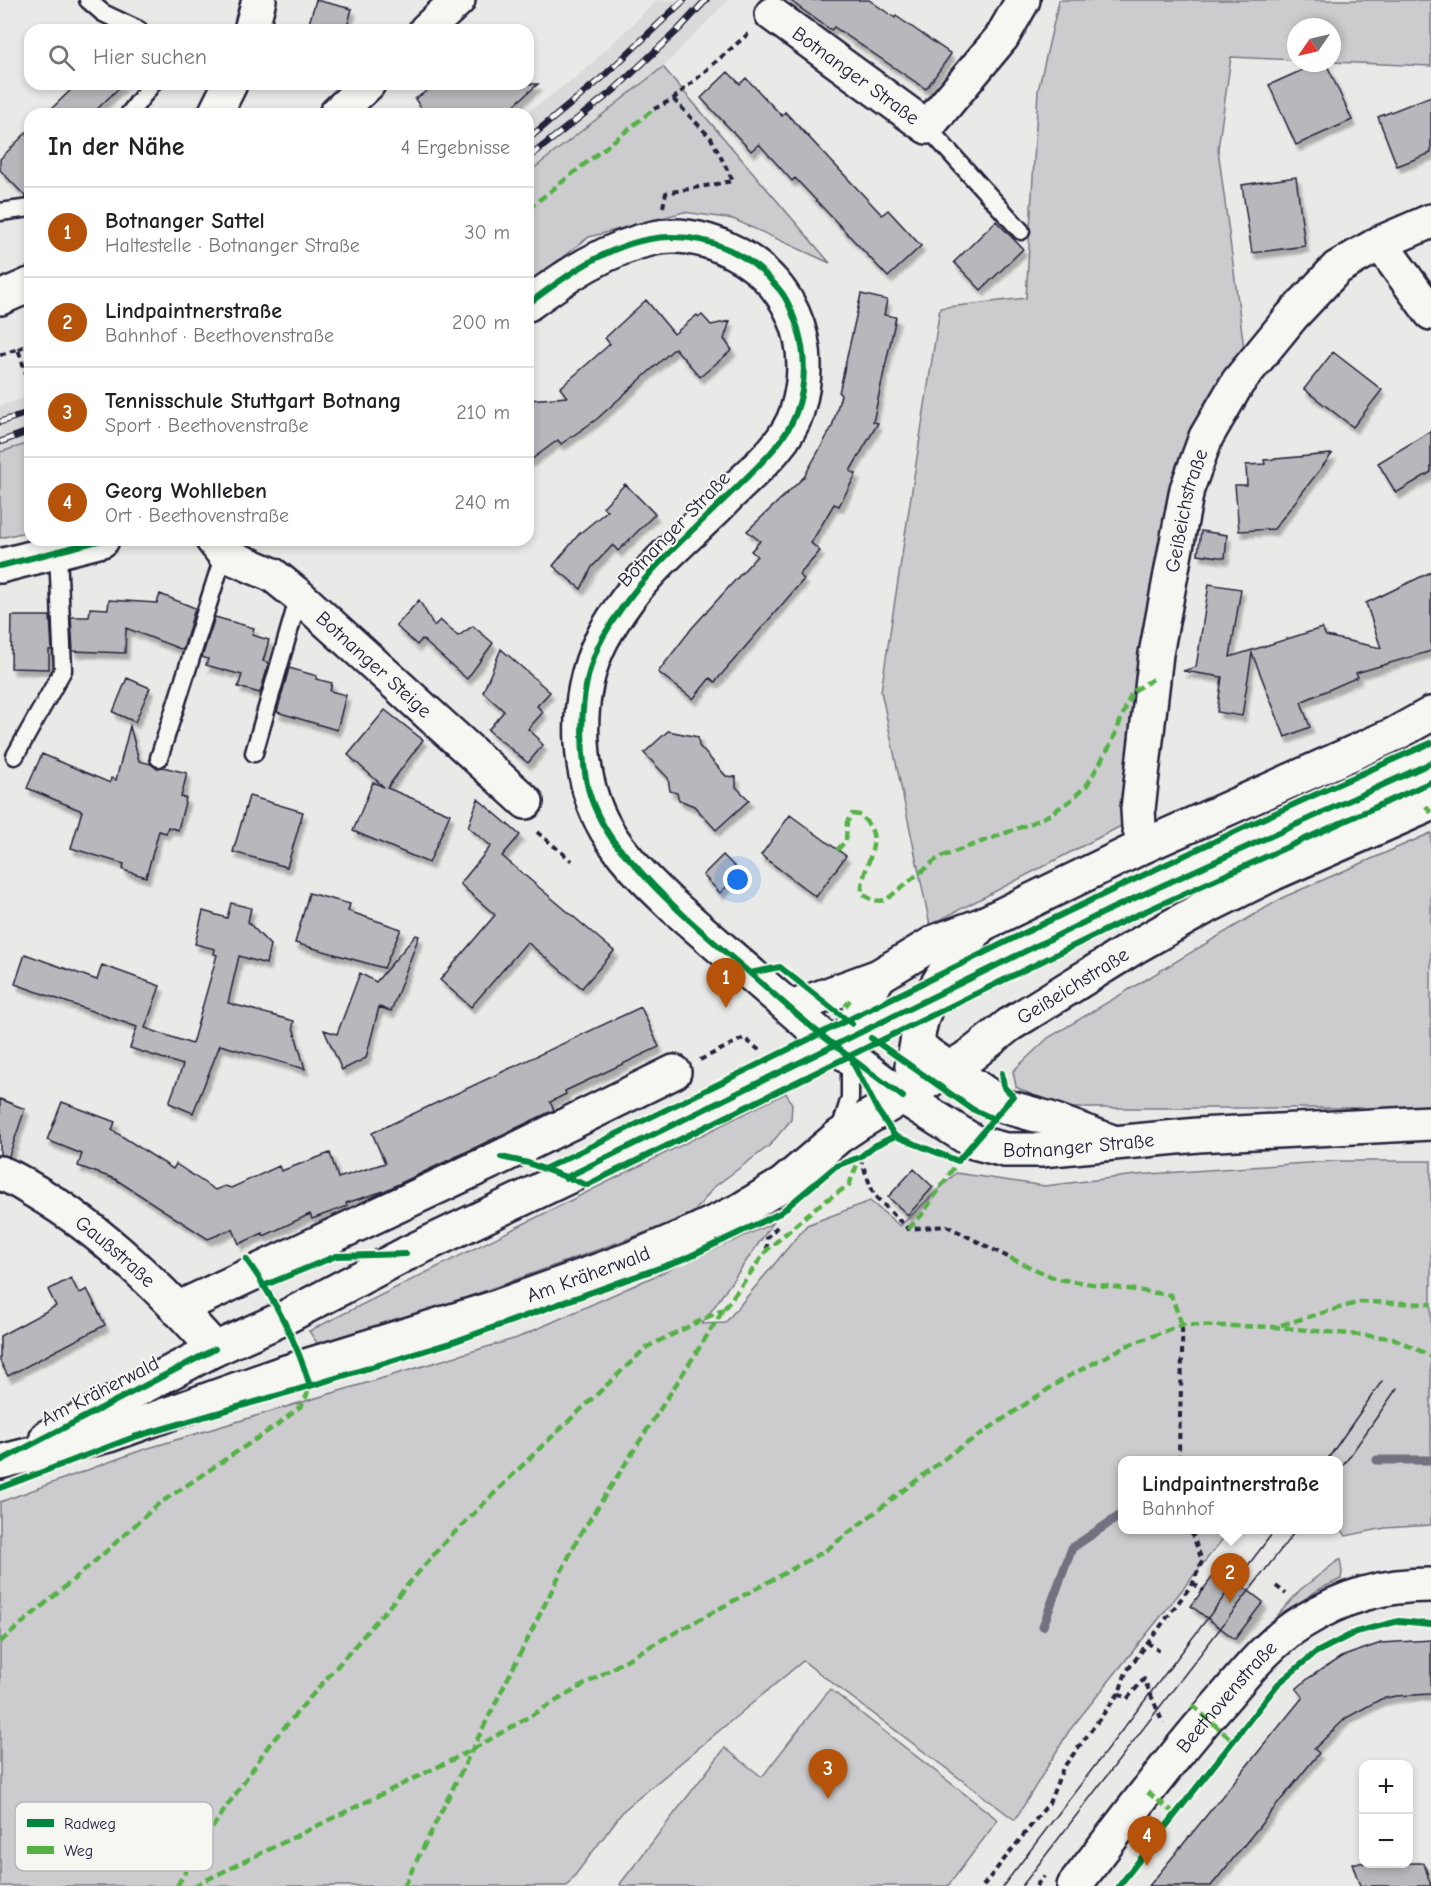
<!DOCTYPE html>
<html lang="de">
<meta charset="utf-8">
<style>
body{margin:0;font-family:"Comic Neue",sans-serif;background:#f2f2f2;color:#202124}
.controls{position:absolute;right:18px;bottom:18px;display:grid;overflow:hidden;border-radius:12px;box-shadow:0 3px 9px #0003}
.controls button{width:54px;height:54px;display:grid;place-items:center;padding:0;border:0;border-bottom:2px solid #e0e0e0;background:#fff;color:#202124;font:30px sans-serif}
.compass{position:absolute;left:1287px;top:18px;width:54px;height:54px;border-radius:50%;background:#fff;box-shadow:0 3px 9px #0003;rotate:236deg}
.you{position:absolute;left:738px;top:880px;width:21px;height:21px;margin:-15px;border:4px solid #fff;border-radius:50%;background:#1a73e8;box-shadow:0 0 0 9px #1a73e833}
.badge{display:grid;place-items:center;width:39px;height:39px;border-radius:50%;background:#b45309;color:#fff;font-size:20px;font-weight:700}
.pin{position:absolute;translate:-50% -50px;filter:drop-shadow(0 2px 3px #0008)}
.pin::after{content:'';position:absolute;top:32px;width:21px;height:18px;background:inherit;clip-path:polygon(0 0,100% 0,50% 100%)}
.popup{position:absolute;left:1118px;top:1456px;width:225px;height:78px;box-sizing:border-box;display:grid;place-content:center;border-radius:12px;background:#fff;filter:drop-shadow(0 2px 4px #0005);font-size:20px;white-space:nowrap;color:#757577}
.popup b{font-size:22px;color:#202124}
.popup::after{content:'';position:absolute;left:50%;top:100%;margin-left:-12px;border:12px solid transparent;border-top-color:#fff}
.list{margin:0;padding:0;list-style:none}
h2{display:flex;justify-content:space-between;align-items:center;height:78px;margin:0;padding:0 24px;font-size:26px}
h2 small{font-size:20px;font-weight:400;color:#757577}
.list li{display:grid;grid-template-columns:39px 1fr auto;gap:18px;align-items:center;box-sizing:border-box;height:90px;padding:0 24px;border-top:2px solid #e0e0e0}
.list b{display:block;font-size:22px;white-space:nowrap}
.list p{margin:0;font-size:20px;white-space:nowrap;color:#757577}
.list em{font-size:20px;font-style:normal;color:#757577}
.icon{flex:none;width:33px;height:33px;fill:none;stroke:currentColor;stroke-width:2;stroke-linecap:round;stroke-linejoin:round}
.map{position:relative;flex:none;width:1431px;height:1886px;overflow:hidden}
.search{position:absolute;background:#fff;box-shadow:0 3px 9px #0003;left:24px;top:24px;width:510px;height:66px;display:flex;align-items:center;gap:15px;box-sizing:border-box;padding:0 21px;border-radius:18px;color:#757577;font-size:22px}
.panel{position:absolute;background:#fff;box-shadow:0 3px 9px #0003;left:24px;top:108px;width:510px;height:438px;border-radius:18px}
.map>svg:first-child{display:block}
</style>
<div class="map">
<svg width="1431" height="1886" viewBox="0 0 1431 1886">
<defs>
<filter id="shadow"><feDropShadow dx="3.5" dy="6" stdDeviation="1.5" flood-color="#0004"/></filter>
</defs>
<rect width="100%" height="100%" fill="#e9e9e7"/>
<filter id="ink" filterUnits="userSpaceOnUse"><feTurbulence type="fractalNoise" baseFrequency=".0167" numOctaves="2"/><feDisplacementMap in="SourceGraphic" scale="12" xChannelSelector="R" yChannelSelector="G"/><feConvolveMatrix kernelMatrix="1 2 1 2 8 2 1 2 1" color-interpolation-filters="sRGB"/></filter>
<g filter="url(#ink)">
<path fill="#dadada" d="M657,0h71l-65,67 -135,106v-59h-2l59,-44z
M30,396v47l-30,9v-46z"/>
<path fill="#ccccce" stroke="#777784" stroke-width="1.5" d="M1059,0h372v66l-99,-4v-35h-36v33l-65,-3 -13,92 26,199 -41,60 -27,58 -11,41 -7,77 -33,240 -195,101 -49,-234 59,-383 86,-10 12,-207z
M663,67l167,196 -97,-44 -49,-7 -95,25 -61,46v-110z
M30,443v88l-30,7v-86z
M1431,833v277l-78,-2h-296l-41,-21 -3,-16 35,-33 236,-141z
M786,1093l6,11 -1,16 -22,26 -55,41 -20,25 -17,9 -215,78 -143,47 -10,-15z
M1336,1161h95v364l-46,3 -39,8 -8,-12v-64h-216v70h108l-161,201 -54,89 -212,-159 -179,149 -57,76h-567v-384l142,-52 375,-112 256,-115 -71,101 23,-1 82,-98 63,-24 30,25 56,-53 89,13 91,-11z
M1340,1559l2,13 -1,7 -23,11 -39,27 -2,-1 24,-27z
M830,1689l168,131 -50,66h-326l-2,-2 105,-136 37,29z"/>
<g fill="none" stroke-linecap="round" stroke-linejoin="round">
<path stroke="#71717f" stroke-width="9" d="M1377,1460h54
M1043,1626l29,-78 50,-34"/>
</g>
<path fill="#b8b8bc" stroke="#22223b" stroke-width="1.5" filter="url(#shadow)" d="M316,0l36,9 -6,21h-39z
M789,0h80l26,18 1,-2 55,38 -25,35 -92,-62 -3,3z
M1318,63h8l26,57 -56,25 -27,-60z
M728,72l12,12 6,-6 36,38 3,-4 97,103 6,-5 33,36 -33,31 -93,-99 -3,3 -33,-37 -8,7 -50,-53z
M77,84h46l-31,30h-46z
M437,84h101l-34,30h-79l-10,-15z
M1431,96v57l-34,13 -19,-49z
M30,129v69h-3l-27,-28v-11z
M1296,177l9,69 -53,7 -10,-68z
M996,221l27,28 -42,41 -27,-28z
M861,294l26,6 -3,15 12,2 -23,105 5,1 -28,48 6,3 -17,32 -5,-2 -23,39 9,8 -21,24 5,4 -89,103 -5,-4 -17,21 -35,-27 34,-44 65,-72 -6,-5 9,-10 -13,-10 57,-54 28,-50 9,-32 -2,-2z
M646,300l28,34 23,-19 2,2 3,-2 9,10 19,-4 -6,18 8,11 -32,27 -25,-29 -78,71 -36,25 -3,-4 -30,22v-62l39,-3 -7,-9 50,-44 -5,-6z
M1333,352l49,38 -29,37 -49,-38z
M1431,431v41l-35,21 -18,-30z
M1332,454l-58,75 -35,2 -4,-46h12l-1,-20 19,-1 -1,-4z
M625,484l30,30 -37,37 -5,-6 -21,22 -11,22 -28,-23 26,-32 28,-23 -4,-4z
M1201,531l26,4 -2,23 -27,-4z
M1431,572v79l-75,22 2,4 -57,25 9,25 -25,10 -33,-84 -10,63 -25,-4 5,-35 -39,-6 13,-4 13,-83 32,5 -11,68 92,-29 4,8 55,12 -15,-45z
M160,594l35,14 -12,42 -57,-22 -1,25 -52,-2 -2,-34h18l1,-9 18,1 1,-9 48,3z
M419,600l15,26 6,-6 18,16 15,-10 20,17 -26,36 -45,-40 -5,6 -21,-19z
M12,616h38l2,34h-3v19l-38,-1z
M215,617l39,11 -2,7 17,5 -6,21 6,2 -9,30 -22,-6 4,-12 -36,-10 2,-6 -6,-2z
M501,649l49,43 -13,14 6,6 -15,17 11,10 -1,1 5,5 -15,18 -40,-33 16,-19 -21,-19z
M289,668l28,8 -1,3 16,4 -2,8 16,4 -9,35 -60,-18z
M127,678l23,10 -15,34 -22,-10z
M385,710l38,30 -36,48 63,26 -21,49 -76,-32 20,-49 11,5 -36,-32z
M130,726l9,35 12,3 5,4 7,-1 24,6 -6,24 5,1 -8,32 -10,-3 -2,6 -7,-2 -13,46 -23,-7 1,-6 -53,-16 11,-37 -55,-23 15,-34 68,29 1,-5 5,2z
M668,731l30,6 1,9 27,30 10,1v10l13,13 -33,30 -22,-24 -15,-6 -2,-7 -7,-2 -2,-13 -24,-25z
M249,796l54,16 -16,55 -54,-15z
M478,799l42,36 -18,21 112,95 -32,37 -55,-46 -56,65 -31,-27 55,-65 -35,-31 31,-38 -23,-19z
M790,815l56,41 -30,41 -55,-42z
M723,855l18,18 -21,20 -17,-18z
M309,893l41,11 -2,7 53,18 -17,39 -89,-25z
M231,903l20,5 -3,14 22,23 -4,19 -27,-8 -11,47 66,18 -1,6 12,42 -85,-24 -27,68 -24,-10 14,-38 -53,-17 7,-21 -122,-43 10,-30 72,26 5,-15 58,21 -15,42 47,16 25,-89 -3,-1 1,-5 -20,-5 8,-33 24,7z
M416,935l3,1 -28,75 -12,-4 -13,51 -24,12 -18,-40 13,4 23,-61 16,9z
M641,1007l18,40 -94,44 1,3 -16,8 4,8 -170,81 -38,12 1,3 -35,13 -2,-5 -46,22 -1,-3 -24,11 -6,-15 -25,10 -93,-60 -37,-13 4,-12 -35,-14 15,-38 53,20 -3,8 61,39 3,-5 39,26 10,-4 6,2 48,-22 2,5 49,-18 8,25 47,-15 -13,-30z
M0,1099l25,10 -16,47 -9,-1z
M914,1169l19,18 -25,28 -20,-18z
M71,1278l8,16 8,-5 18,36 -97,51 -8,-15v-25l56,-30 -8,-16z
M1219,1568l44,34 -28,37 -44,-33z
M1431,1640v54l-35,2 -15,3 -35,19 -32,31 5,4 -108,133h-62l154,-189 -7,-8 14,-12 31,-20 40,-14z
M1352,1863h72l7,23h-71z"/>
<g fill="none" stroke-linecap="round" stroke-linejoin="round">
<defs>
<path id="service" d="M88,0l15,13 36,17
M129,114l23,-30
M927,127l94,104
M0,212l30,-4
M254,753l45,-157
M15,756l48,-86 -5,-119
M159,758l65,-204
M839,1133l11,-35v-41"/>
<g id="minor">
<path id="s1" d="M772,14l155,113 75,-90 21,-37"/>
<path d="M426,30l32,-30"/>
<path d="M336,114l32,-30"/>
<path d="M1380,243l51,70"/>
<path id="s2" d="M213,540l11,14 49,21 26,21 227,206"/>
<path id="s3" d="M1146,845l-7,-19 -1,-17 18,-155 31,-165 19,-52 32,-55 54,-66 45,-48 43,-25 51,-22"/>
<path id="s4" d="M0,1173c13,4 24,12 36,19 68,40 127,99 179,157"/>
<path d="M177,1309l324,-152 173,-85"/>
</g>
<g id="secondary">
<path d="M251,30l8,-30"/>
<path d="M215,114l15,-30"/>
<path d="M0,298l30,-13"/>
<path id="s5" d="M528,304c38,-28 79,-56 126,-66 22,-5 49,0 69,9 67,30 95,94 74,164 -11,36 -49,64 -74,90 -32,33 -70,62 -96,99 -9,12 -18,26 -25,39 -30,58 -27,146 10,200 17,25 40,47 62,68l148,129 81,61 71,45 31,8h36l157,-15 233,-12"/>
<path d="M0,566l102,-26"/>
<path d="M791,1008l88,-32 58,-35 44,-16 165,-80 249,-111 36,-20"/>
<path d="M918,1045l10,9 76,52 46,13 60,22"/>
<path d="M850,1057l4,-32 7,-17 18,-32"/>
<path d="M912,1066c4,-12 5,-24 7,-36 7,-37 38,-76 61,-104"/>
<path d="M47,1437l168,-88 69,-31 122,-64 174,-83"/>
<path id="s6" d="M0,1462l109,-27 171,-61 214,-66 139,-50 64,-27 42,-20 44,-27 55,-47 21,-14 111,-67 39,-31 124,-77 69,-39 72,-36 157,-69"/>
<path id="s7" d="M1074,1886c49,-63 97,-128 150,-188 23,-27 48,-58 78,-76 42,-26 80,-37 129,-37"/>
</g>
</defs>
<use href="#service" stroke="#22223b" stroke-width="21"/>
<use href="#minor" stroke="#22223b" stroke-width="38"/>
<use href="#secondary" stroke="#22223b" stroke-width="38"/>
<path stroke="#22223b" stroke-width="4" stroke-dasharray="6 4.5" stroke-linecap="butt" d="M654,109l19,-10 75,-65
M663,207l3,-14 67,-12 -22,-43 -38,-39
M18,349l12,-5
M0,355l18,-6 12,37
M537,832l35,29
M700,1060l44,-22 15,12
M860,1158l14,37 34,34 39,-3 63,32
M767,1250v-12l11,-12
M1179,1460c0,-45 4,-90 3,-135
M1193,1583l11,8
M1276,1586l10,8
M1147,1642l12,9
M1119,1693l8,6 17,-20 19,44
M983,1886l66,-83 14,-35 56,-75 7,-21 67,-89 9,-22 -11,-31
M1036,1886l8,-10"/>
<use href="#service" stroke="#f6f6f2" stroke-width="16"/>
<use href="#minor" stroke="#f6f6f2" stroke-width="33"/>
<use href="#secondary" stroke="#f6f6f2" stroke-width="33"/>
<path stroke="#22223b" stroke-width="1.5" d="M1327,1460l55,-79
M1338,1473l59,-85
M1003,1886l272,-356
M1022,1886l274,-356"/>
<defs>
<path id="rail" d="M528,139l75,-62 81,-77
M528,158l86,-68 65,-61 27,-29
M0,422l30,-10
M0,442l30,-11"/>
</defs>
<use href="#rail" stroke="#22223b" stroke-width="7"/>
<use href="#rail" stroke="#f6f6f2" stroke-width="4.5" stroke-dasharray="14" stroke-linecap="butt"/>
<defs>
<path id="secondary-bridge" d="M580,1171l533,-263 318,-145"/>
</defs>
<use href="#secondary-bridge" stroke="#22223b" stroke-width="38" stroke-linecap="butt"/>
<use href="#secondary-bridge" stroke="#f6f6f2" stroke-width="33"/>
<path stroke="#55b146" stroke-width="4.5" stroke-dasharray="9 4.5" stroke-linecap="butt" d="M528,209l126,-100
M1426,806l5,7
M837,850l9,-9 1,-19 5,-8 8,1c4,4 10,10 12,16 7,16 -12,43 -10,62 8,7 14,9 24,7l52,-42 89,-33 20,-9 23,-15 17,-16 25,-43 20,-50 21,-13
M837,1017l13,-17
M908,1229l13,-13 40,-59
M1010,1258l47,21 114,16 11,30
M1281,1325l79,-23 71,2
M0,1642l101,-86 56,-51 123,-82 21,-17 6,-11 2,-12
M1192,1705l41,36
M1147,1792l29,22
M177,1886l29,-49 63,-92 174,-201 95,-94 109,-103 77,-38
M194,1886l276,-135 177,-103 178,-97 127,-98 113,-75 61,-32 56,-21 93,2 118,11 38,18
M404,1886l174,-348 146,-229 43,-59 48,-42 34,-23 11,-28"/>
<defs>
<path id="cycleway" d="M528,304c40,-30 89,-66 141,-67 43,-1 82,18 109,51 10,11 15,27 20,41 8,28 8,57 -2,84 -11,29 -36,51 -57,72 -48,48 -103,93 -136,152 -22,40 -24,92 -18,136 3,23 14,47 27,66 6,9 15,17 22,25 27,32 58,59 90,87 34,28 66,59 100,86 26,21 53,40 79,60
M0,566l102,-26
M750,973l30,-6 72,57
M871,1038l101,71 22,10
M853,1063l25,48 17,25 63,25 55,-65 -9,-9 -2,-14
M501,1157l27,6 59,22 539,-265 305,-138
M544,1169c296,-142 586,-295 887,-426
M565,1178l548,-270 318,-145
M246,1259c28,39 50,81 64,127
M263,1286l73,-30 70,-2
M0,1461l215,-112
M0,1488l134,-51 176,-51 143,-44 231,-83 96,-46 56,-47 24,-9 14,-11 21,-10
M1119,1886l159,-202 37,-31 41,-21 43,-11 32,3"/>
</defs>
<use href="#cycleway" stroke="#f6f6f2" stroke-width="10"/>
<use href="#cycleway" stroke="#00873e" stroke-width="6"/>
</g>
</g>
<g text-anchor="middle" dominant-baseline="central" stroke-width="4.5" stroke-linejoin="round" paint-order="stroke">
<g font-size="20" fill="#22223b" stroke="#f6f6f2">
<text stroke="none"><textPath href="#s1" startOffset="104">Botnanger Straße</textPath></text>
<text stroke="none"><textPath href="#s3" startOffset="340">Geißeichstraße</textPath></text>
<text transform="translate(674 529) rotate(-46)">Botnanger Straße</text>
<text stroke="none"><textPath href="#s2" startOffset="206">Botnanger Steige</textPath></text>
<text stroke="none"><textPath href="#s6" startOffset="1185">Geißeichstraße</textPath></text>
<text stroke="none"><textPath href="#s5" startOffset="1503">Botnanger Straße</textPath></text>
<text stroke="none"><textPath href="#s4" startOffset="140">Gaußstraße</textPath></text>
<text stroke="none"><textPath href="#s6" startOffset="618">Am Kräherwald</textPath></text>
<text transform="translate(100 1391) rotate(-27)">Am Kräherwald</text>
<text stroke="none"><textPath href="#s7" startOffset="243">Beethovenstraße</textPath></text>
</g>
</g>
<rect x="15" y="1802" width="198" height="69" rx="9" fill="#f6f6f2" stroke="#b6b6bb" stroke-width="1.5"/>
<rect x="27" y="1819" width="27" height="8" fill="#00873e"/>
<rect x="27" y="1846" width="27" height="8" fill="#55b146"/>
<g font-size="16" fill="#22223b">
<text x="64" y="1829">Radweg</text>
<text x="64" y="1856">Weg</text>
</g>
</svg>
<div class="controls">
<button>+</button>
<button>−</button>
</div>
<svg class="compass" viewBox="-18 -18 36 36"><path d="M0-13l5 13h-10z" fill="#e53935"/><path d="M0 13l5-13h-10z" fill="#757577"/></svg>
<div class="you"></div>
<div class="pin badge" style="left:726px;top:1008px">1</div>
<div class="pin badge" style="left:1230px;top:1603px">2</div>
<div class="popup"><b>Lindpaintnerstraße</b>Bahnhof</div>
<div class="pin badge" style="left:828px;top:1799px">3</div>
<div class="pin badge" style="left:1147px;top:1866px">4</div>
<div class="search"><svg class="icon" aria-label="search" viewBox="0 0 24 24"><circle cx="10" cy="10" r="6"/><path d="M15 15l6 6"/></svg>Hier suchen</div>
<section class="panel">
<h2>In der Nähe<small>4 Ergebnisse</small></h2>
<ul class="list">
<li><span class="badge">1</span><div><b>Botnanger Sattel</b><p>Haltestelle · Botnanger Straße</p></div><em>30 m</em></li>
<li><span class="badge">2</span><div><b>Lindpaintnerstraße</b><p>Bahnhof · Beethovenstraße</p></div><em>200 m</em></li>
<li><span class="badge">3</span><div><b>Tennisschule Stuttgart Botnang</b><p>Sport · Beethovenstraße</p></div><em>210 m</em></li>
<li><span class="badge">4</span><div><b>Georg Wohlleben</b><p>Ort · Beethovenstraße</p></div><em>240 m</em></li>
</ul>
</section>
</div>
